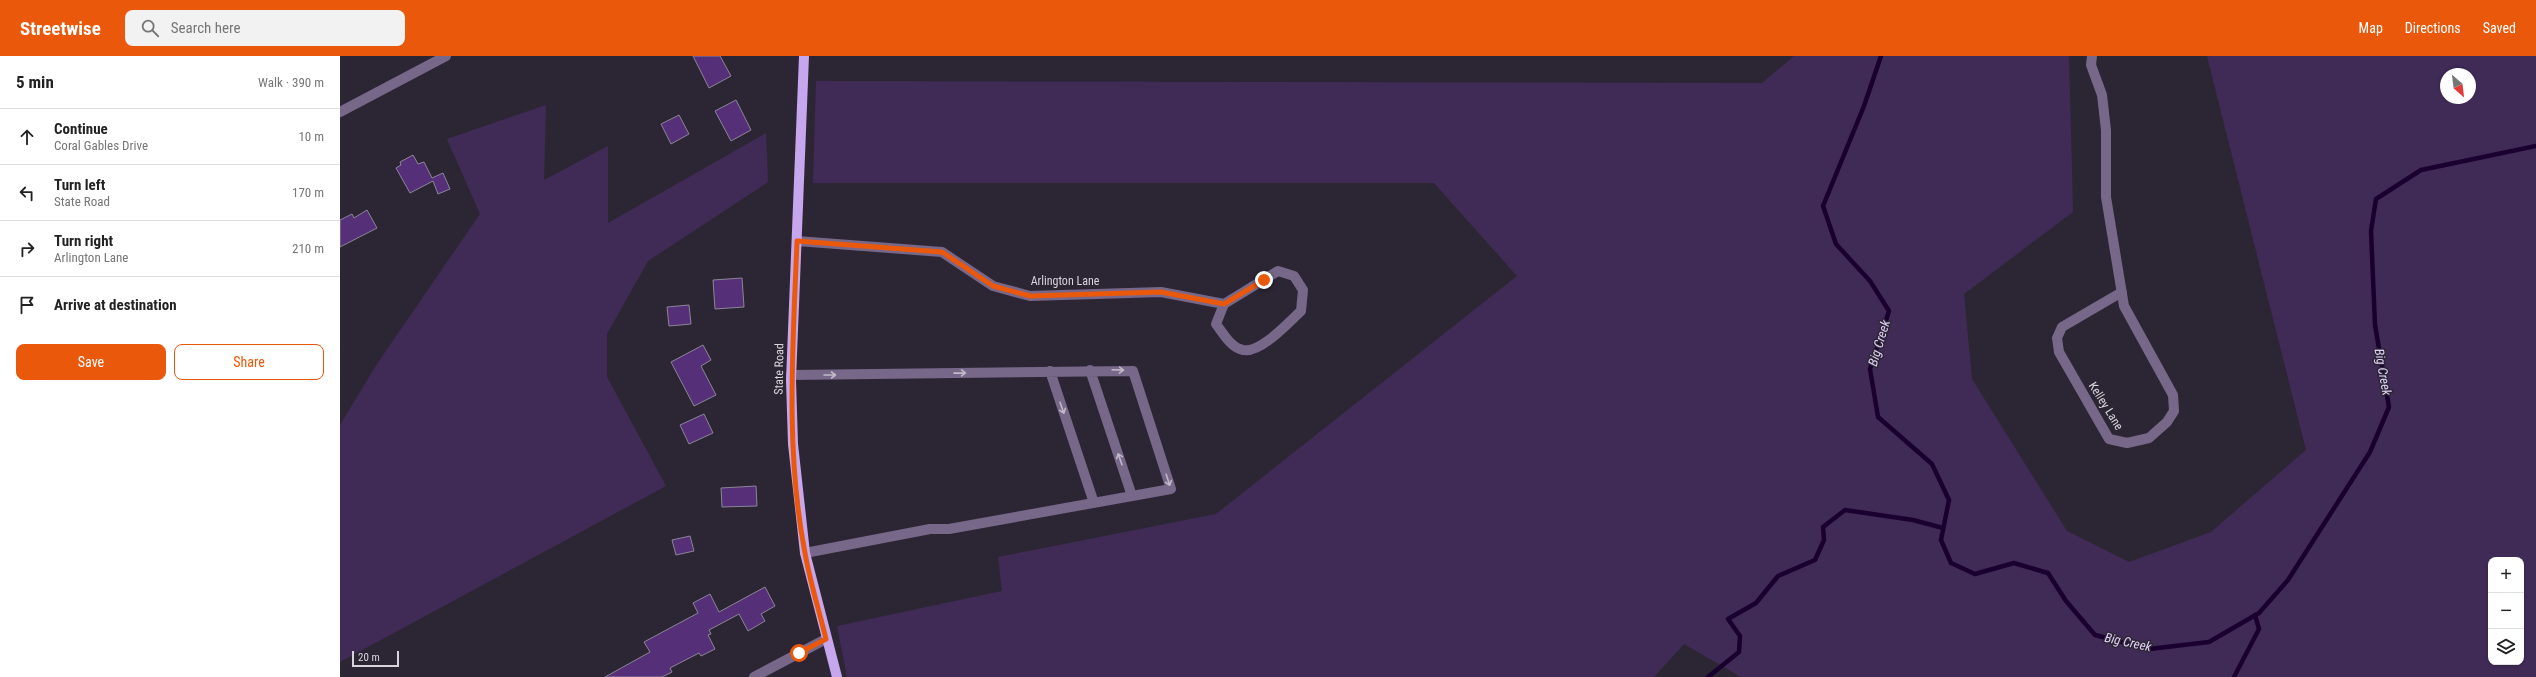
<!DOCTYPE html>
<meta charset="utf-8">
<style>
body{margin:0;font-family:"Roboto Condensed",sans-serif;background:#f2f2f2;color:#222}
.controls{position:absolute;right:12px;bottom:12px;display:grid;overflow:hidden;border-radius:8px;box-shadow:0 1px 3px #0004}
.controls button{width:36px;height:36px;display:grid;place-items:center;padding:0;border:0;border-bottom:1px solid #e0e0e0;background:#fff;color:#222;font:20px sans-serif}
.compass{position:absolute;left:2100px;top:12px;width:36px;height:36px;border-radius:50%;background:#fff;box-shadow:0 1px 3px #0004;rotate:152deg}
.scale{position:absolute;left:12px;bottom:10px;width:47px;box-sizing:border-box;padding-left:4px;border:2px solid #d8d4dd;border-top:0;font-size:11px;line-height:14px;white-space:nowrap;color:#d8d4dd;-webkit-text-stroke:3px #2c2634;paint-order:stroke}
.stop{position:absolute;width:12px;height:12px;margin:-9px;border:3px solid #ea580c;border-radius:50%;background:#fff}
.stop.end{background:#ea580c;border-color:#fff;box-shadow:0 1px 4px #0008}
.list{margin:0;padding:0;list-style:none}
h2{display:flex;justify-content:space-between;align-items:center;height:52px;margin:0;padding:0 16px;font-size:17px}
h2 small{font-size:13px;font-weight:400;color:#767676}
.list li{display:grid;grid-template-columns:26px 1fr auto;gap:12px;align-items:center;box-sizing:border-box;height:56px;padding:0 16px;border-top:1px solid #e0e0e0}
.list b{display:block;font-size:15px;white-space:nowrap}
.list p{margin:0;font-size:13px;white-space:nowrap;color:#767676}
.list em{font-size:13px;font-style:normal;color:#767676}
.actions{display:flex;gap:8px;padding:12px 16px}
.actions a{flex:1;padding:9px 0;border:1px solid #ea580c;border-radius:8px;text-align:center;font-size:14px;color:#ea580c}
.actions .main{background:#ea580c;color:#fff}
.icon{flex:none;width:22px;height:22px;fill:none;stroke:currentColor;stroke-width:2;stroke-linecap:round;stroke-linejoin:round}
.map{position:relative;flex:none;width:2196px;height:621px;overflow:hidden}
header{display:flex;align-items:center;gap:24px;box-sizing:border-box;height:56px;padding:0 20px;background:#ea580c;color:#fff}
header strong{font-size:19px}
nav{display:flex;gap:22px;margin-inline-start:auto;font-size:14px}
.search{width:280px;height:36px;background:#f2f2f2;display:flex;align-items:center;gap:10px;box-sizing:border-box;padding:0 14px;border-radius:8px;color:#767676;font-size:15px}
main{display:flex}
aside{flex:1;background:#fff}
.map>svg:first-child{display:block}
</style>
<header>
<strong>Streetwise</strong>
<div class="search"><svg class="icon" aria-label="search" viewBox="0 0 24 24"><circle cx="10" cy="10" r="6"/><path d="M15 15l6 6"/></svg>Search here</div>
<nav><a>Map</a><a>Directions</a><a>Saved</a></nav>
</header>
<main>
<aside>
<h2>5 min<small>Walk · 390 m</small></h2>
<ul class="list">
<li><svg class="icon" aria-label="ahead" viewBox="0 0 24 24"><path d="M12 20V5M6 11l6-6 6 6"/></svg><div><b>Continue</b><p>Coral Gables Drive</p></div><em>10 m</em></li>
<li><svg class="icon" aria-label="left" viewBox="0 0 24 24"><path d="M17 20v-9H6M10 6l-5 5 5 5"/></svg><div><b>Turn left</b><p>State Road</p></div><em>170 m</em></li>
<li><svg class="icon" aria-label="right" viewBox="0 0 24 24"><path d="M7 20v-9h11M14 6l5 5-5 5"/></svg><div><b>Turn right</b><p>Arlington Lane</p></div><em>210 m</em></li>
<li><svg class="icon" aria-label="arrive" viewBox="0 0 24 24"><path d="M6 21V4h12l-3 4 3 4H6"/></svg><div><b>Arrive at destination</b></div></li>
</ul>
<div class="actions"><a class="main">Save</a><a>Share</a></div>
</aside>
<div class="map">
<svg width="2196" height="621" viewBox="0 0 2196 621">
<rect width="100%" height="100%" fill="#2c2634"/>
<path fill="#402b57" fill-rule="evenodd" d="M1454,0h275l4,156 -109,82 8,85 95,152 62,31 82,-30 95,-82 -99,-394h329v621h-795l-57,-33 -30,33h-807l-10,-51 165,-35 -4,-34 218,-43 301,-238 -83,-93h-621l3,-102 946,2zM2106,18h24v24h-24zM2151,504h30v102h-30z
M206,49l-2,75 64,-34v77l158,-90 2,49 -120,79 -41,73v43l59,109 -326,176v-237l37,-61 103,-150 -33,-75z"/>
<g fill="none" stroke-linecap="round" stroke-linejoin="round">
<path stroke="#19002f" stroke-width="4.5" d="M1541,0l-17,50 -41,100 13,38 34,37 19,30 -19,58 8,48 54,47 17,36 -8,40 10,23 24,11 39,-11 34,10 18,28 29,34 54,14 60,-7 50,-29 29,-33 82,-128 19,-45 -14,-82 -4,-94 5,-32 45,-29 115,-24
M1368,621l31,-25 1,-16 -12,-17 28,-16 22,-27 37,-16 9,-20 -1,-13 22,-17 68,10 30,8
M1894,621l25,-48 -4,-14"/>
</g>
<path fill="#553078" stroke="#8c8596" d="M353,0h27l11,20 -22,12z
M396,44l15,30 -20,11 -16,-30z
M339,59l10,19 -18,10 -10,-20z
M73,99l5,9 6,-2 8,16 11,-5 7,16 -12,5 -5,-13 -23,12 -14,-25 5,-3 -1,-3z
M27,154l10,18 -37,19v-27l12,-6 2,4z
M402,222l2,29 -29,2 -2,-29z
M349,249l2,19 -22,2 -2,-19z
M363,289l8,15 -10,6 15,29 -22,11 -23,-44z
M364,358l9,19 -24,11 -9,-19z
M416,430l1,20 -35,1 -1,-19z
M350,480l4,15 -18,4 -4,-15z
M425,531l10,19 -14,8 4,7 -17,10 -9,-17 -30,16 2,4 -3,1 7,14 -14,7 -2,-3 -29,15 2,4 -10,5h-57l45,-25 -6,-10 54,-29 -5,-10 17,-9 9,18z"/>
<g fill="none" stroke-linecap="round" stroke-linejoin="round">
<path stroke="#77688a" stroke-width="10" d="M1752,0l-1,9 11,30 4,35v67l18,109 49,89 1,16 -7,11 -18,16 -22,5 -18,-4 -50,-87 -2,-14 5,-11 60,-35
M0,56l106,-56
M457,185l145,11 51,34 37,10 131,-4 63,12
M938,215l16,5 9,14 -2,21c-13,12 -41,43 -58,39 -12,-2 -20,-17 -27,-26l8,-20z
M750,314l42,126
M710,315l44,132
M451,319l342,-4 38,118 -222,40h-19l-125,24
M414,621l72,-38"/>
<path stroke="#c6a6ec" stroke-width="10" d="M464,0l-13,324 2,64 12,109 32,124"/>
</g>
<defs><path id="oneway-shaft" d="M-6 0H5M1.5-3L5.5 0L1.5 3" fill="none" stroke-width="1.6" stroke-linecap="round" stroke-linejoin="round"/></defs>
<g stroke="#c0b9c8">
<use href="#oneway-shaft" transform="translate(778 314) rotate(2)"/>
<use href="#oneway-shaft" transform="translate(620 317) rotate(-1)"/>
<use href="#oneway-shaft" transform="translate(490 319)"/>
<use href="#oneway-shaft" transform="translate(722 352) rotate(71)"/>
<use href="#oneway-shaft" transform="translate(780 403) rotate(-109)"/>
<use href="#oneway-shaft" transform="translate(828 424) rotate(72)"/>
</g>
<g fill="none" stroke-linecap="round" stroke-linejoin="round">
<path stroke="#ea580c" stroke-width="5" d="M459,597l27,-14c-7,-29 -16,-57 -21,-86 -20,-103 -12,-208 -8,-312l145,11 51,34 37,10 131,-4 63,12 40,-24"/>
</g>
<g text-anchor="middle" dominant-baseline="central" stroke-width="3" stroke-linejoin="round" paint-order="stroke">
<g font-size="12" fill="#d8d4dd" stroke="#2c2634">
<text x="725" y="225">Arlington Lane</text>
<text transform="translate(439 313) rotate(-89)">State Road</text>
<text transform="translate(1766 350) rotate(58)">Kelley Lane</text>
</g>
<g font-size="13" font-style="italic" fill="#e2cff9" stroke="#2c2634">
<text transform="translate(1539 287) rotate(-73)">Big Creek</text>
<text transform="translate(2043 316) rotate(80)">Big Creek</text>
<text transform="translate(1788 586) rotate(12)">Big Creek</text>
</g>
</g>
</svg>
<div class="controls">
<button>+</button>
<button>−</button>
<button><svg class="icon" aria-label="layers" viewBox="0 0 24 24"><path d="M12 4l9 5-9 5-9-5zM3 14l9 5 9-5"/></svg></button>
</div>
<svg class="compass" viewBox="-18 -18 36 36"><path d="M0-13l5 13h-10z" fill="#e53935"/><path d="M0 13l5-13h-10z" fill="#767676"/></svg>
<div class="scale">20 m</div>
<div class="stop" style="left:459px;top:597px"></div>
<div class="stop end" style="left:924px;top:224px"></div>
</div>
</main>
